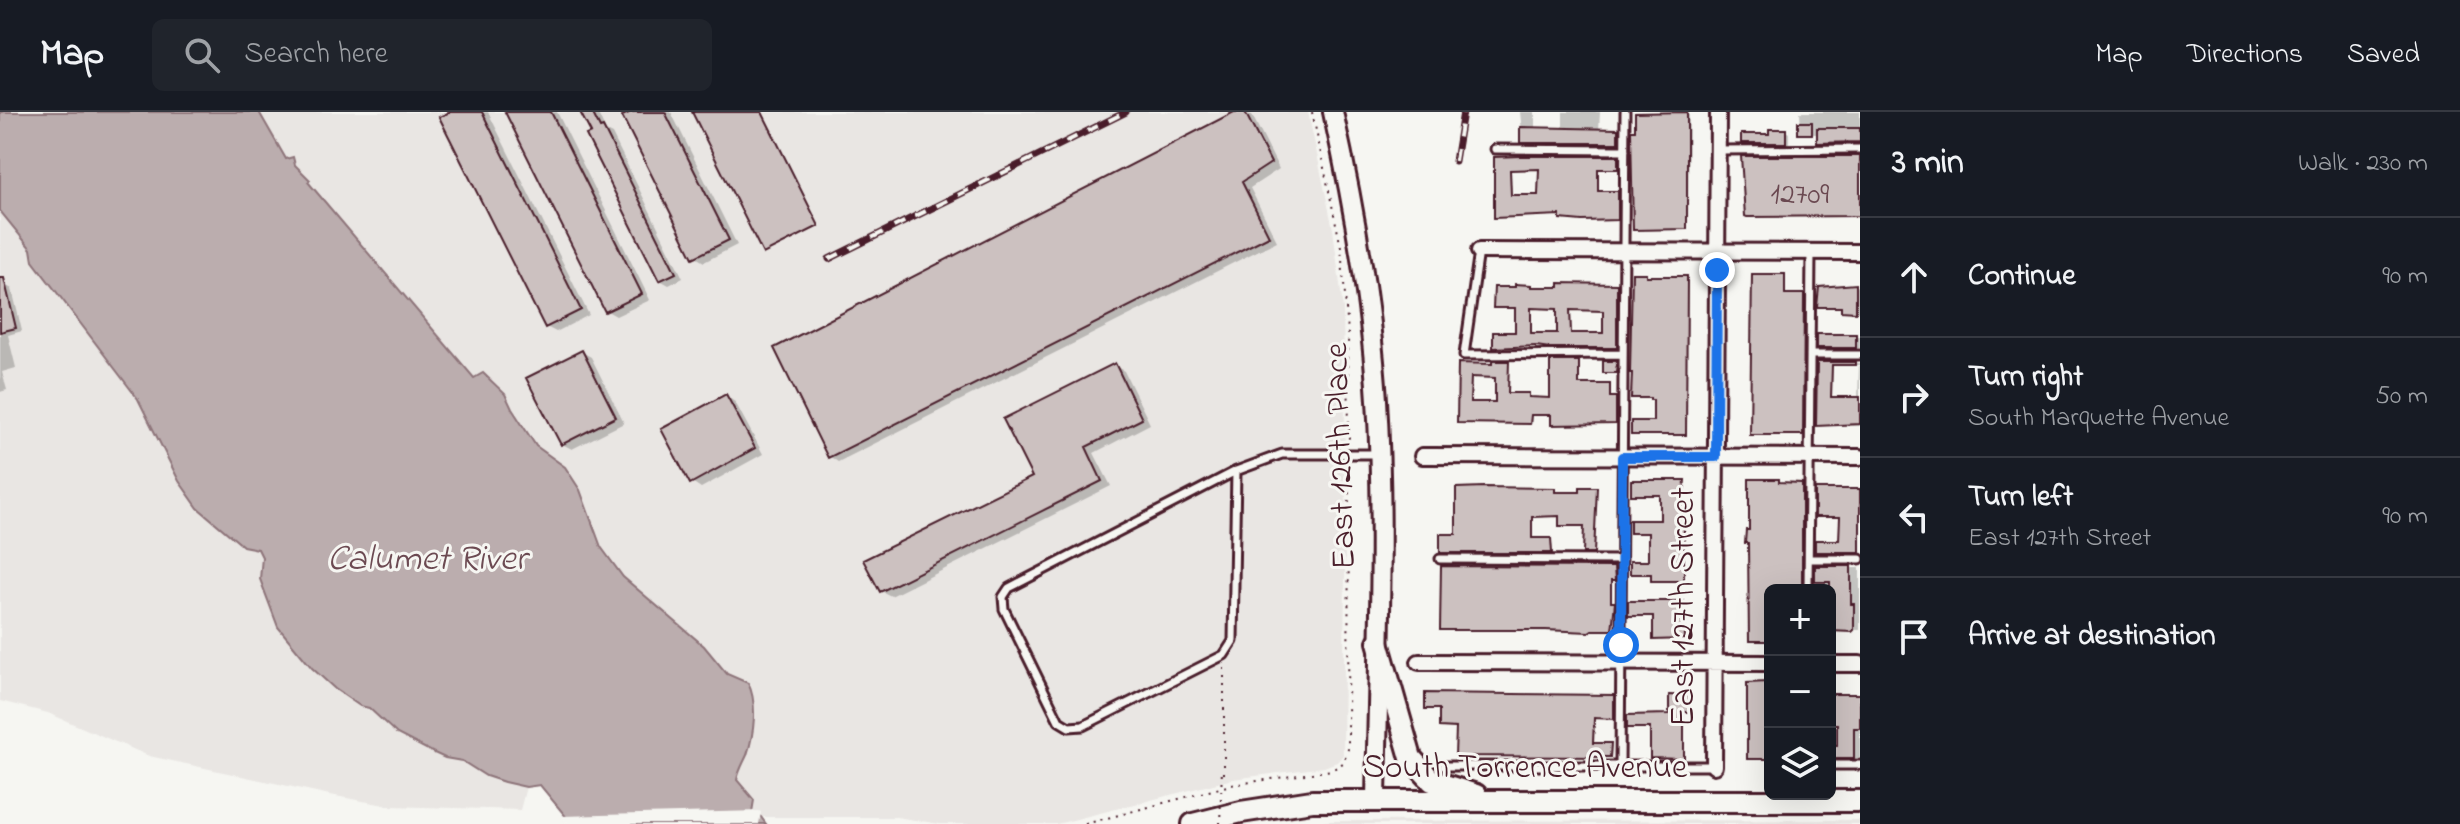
<!DOCTYPE html>
<meta charset="utf-8">
<style>
body{margin:0;font-family:"Indie Flower",sans-serif;background:#20242c;color:#f1f3f6}
.controls{position:absolute;right:24px;bottom:24px;display:grid;overflow:hidden;border-radius:12px;box-shadow:0 8px 32px #0002}
.controls button{width:72px;height:72px;display:grid;place-items:center;padding:0;border:0;border-bottom:2px solid #363941;background:#171b24;color:#f1f3f6;font:40px sans-serif}
.stop{position:absolute;width:24px;height:24px;margin:-18px;border:6px solid #1a73e8;border-radius:50%;background:#fff}
.stop.end{background:#1a73e8;border-color:#fff;box-shadow:0 2px 8px #0008}
.list{margin:0;padding:0;list-style:none}
h2{display:flex;justify-content:space-between;align-items:center;height:104px;margin:0;padding:0 32px;font-size:34px}
h2 small{font-size:26px;font-weight:400;color:#9ea1a6}
.list li{display:grid;grid-template-columns:52px 1fr auto;gap:24px;align-items:center;box-sizing:border-box;height:120px;padding:0 32px;border-top:2px solid #363941}
.list b{display:block;font-size:30px;white-space:nowrap}
.list p{margin:0;font-size:26px;white-space:nowrap;color:#9ea1a6}
.list em{font-size:26px;font-style:normal;color:#9ea1a6}
.icon{flex:none;width:44px;height:44px;fill:none;stroke:currentColor;stroke-width:2;stroke-linecap:round;stroke-linejoin:round}
.map{position:relative;flex:none;width:1860px;height:712px;overflow:hidden}
header{display:flex;align-items:center;gap:48px;box-sizing:border-box;height:112px;padding:0 40px;background:#171b24;border-bottom:2px solid #363941}
header strong{font-size:38px}
nav{display:flex;gap:44px;margin-inline-start:auto;font-size:28px}
.search{width:560px;height:72px;background:#20242c;display:flex;align-items:center;gap:20px;box-sizing:border-box;padding:0 28px;border-radius:12px;color:#9ea1a6;font-size:30px}
main{display:flex}
aside{flex:1;background:#171b24}
.map>svg:first-child{display:block}
</style>
<header>
<strong>Map</strong>
<div class="search"><svg class="icon" aria-label="search" viewBox="0 0 24 24"><circle cx="10" cy="10" r="6"/><path d="M15 15l6 6"/></svg>Search here</div>
<nav><a>Map</a><a>Directions</a><a>Saved</a></nav>
</header>
<main>
<div class="map">
<svg width="1860" height="712" viewBox="0 0 1860 712">
<rect width="100%" height="100%" fill="#f6f6f2"/>
<filter id="ink" filterUnits="userSpaceOnUse"><feTurbulence type="fractalNoise" baseFrequency=".0125" numOctaves="2"/><feDisplacementMap in="SourceGraphic" scale="16" xChannelSelector="R" yChannelSelector="G"/><feConvolveMatrix kernelMatrix="1 2 1 2 8 2 1 2 1" color-interpolation-filters="sRGB"/></filter>
<g filter="url(#ink)">
<path fill="#e9e6e3" d="M259,0h1049l25,117 10,80 3,175 -3,271 -6,7 -13,5 -91,12 -176,45h-117l-44,-7h-135l-9,-5 2,-12 -17,-20 2,-11 8,-16 2,-70 -22,-9 -23,-28 -81,-69 -22,-30 -21,-57 -15,-23 -29,-21 -24,-37 -7,-15 -22,-21 -8,5 -167,-196 1,-3 -14,-14 -2,-8 -7,3z
M0,99l31,38 2,12 105,138 41,82 19,27 53,41h6l6,8 -2,22 17,48 34,41 23,21 47,29 15,16 48,24 18,3 23,15 40,11 -6,23 -130,-4 -60,-11 -181,-39 -101,-43 -48,-12z
M1860,708v4h-564l34,-3z"/>
<path fill="#bbadae" stroke="#8e747a" stroke-width="2" d="M0,0h259l27,47 7,-2 2,8 15,15 -2,2 166,196 9,-5 22,21 7,15 24,37 29,21 15,23 21,57 22,30 81,69 23,28 21,9c10,20 6,51 -1,72 -4,9 -8,15 -10,25l17,20 -2,12 9,5 5,7h-194l-32,-39 -14,2 -22,-5 -18,-6 -24,-15 -17,-3 -13,-6 -35,-18 -28,-26 -9,-2 -25,-17 -23,-21 -34,-41 -18,-48 2,-22 -4,-8 -15,-3 -45,-38 -19,-27 -41,-82 -105,-138 -2,-12 -31,-38z"/>
<path fill="#f6f6f2" d="M759,699l2,1 -2,12h-192l-6,-8z"/>
<path fill="#0003" fill-rule="evenodd" d="M454,0h34l101,203 -33,17 -10,-5z
M508,0h49l93,188 -34,16 -9,-5z
M582,0h15l9,19 6,3 71,144 -14,7 -9,-5z
M635,0h36l66,133 -33,17 -10,-6z
M1238,0l14,3 27,54 -29,19 27,53 -439,221 -9,-6z
M1520,0h15v17h28v-17h37l-1,19 20,1v11l-96,-1z
M1637,0h52l-1,116 -52,2z
M1800,0h60v30h-40l-1,-8h-18z
M1786,19l3,2v11l-46,-2z
M1496,47l122,-1 1,11 -20,-1v25l20,1v26h-34l-23,-5 -64,3zM1541,57l-1,28h-28l-1,-27z
M1646,163l1,3 41,1 -1,156 -54,-1 22,-11z
M1784,164l2,20 19,1 -1,138 -51,-1z
M5,173l7,4 10,42 -14,4 8,33 -14,4 5,18 -7,2v-105z
M1617,174l1,61h-123l22,-13 14,-47 1,2zM1532,196l27,1v26h-27zM1571,198h34v25h-33z
M1856,174l4,1v24h-15l-2,-4 -24,-1 2,-17z
M1819,224h41v12h-40z
M582,240l9,5 33,66 -52,26 -10,-5z
M1508,251l1,32h20l2,4 21,2 27,-38 1,23 31,1v12l7,1 -1,24 -62,1 -2,-10h-21v9l-73,-2 1,-57 34,1zM1472,265h25v27h-26z
M1860,251v63l-42,-1v-61zM1833,253h26l-1,32 -26,1z
M1115,254l9,5 26,53 -56,29 17,33 -220,110 -10,-5 154,-113z
M726,284l9,6 28,52 -62,34 -9,-6z
M1779,369l1,3 24,2 -1,104h-33v50l-17,1z
M1597,377l-2,64 -10,-1 1,-26 -25,-10h-28v24l19,1 1,12 -110,-1 15,-16 96,-46 2,4h26z
M1817,456h43v62h-30v-40h-14z
M1614,457l1,12h-3v23h3l-2,26 -18,-1 -4,3 -147,-2z
M1860,584v62h-30v-11h9v-23h-9v-27z
M1614,585l1,21h-20l-1,27 18,1 -1,11 -153,-2v-28l-17,-18z
M1690,586l2,13h-7v47h-32l18,-42z"/>
<path fill="#ccc1c0" stroke="#4a1f2b" stroke-width="2" fill-rule="evenodd" d="M450,0h32l99,198 -36,18 -106,-211z
M505,0h46l91,182 -37,18z
M580,0h12l8,16 3,-1 73,146 -17,8 -73,-146 5,-2z
M631,0h34l64,128 -36,18 -71,-142z
M692,0h70l57,114 -56,28z
M1234,0h11l26,51 -29,19 27,54 -441,222 -54,-110z
M1687,0v117l-54,1 -2,-100h4v-17z
M1798,10h14v12h-14z
M1520,15l98,2v14h-98z
M1817,16h43v14l-43,1z
M1769,17h17v14h-45v-9h28z
M1520,44h98v13h-20v22h20v29l-36,1 -22,-2v-4l-66,3v-61zM1539,57l-1,26h-27l-1,-25z
M1741,44h119v60l-113,1 -2,-1z
M1632,161h14v3h41l-1,159h-55v-14h22v-21h-3v-2h-19l1,-25h-2z
M1752,162h33v20h19l-1,141h-53z
M0,166h4l12,50 -16,4z
M1559,171l58,1v64h-67l-14,-2 -43,2v-16h22v-24h-22l1,-21h21v-3l16,1v2h28zM1531,196l26,1v24h-26zM1570,198l33,1v22h-32z
M1856,172v28l-15,-1v-4h-24l2,-20z
M1817,222h39v14h-39z
M582,238l34,67 -55,28 -35,-67z
M1492,249h17l-1,32h21v4l21,1v-37h29v23h31v13h6v27l-65,1v-10h-20l-1,9 -73,-1 1,-60 34,1zM1471,265l24,1v24h-25z
M1603,249h14l-1,12h-13z
M1817,250h38v3h-23l-1,32h29v27l-44,2z
M1115,251l27,56 -56,28 16,34 -222,111 -17,-32 169,-83 -29,-58z
M726,282l29,54 -65,36 -29,-55z
M1749,367h30v3l23,1v106l-32,1v51h-21l-1,-98h-3l1,-13h3z
M1631,368h54l-3,41h2v60h-33v-7h-21v-13h18v-28h-18v-13h30v-25h-29z
M1484,375l71,1v4h25v-5h17l-3,66h-11l1,-27h-25v-10l-27,1v21h19l1,15h-112v-19h16v-46z
M1815,377h45v63h-45v-12h24l1,-23h-25z
M1441,454l173,1 1,14h-4v21h4l-3,28h-20l-3,2 -43,-2h-106z
M1815,454h36v38h3v26l-2,2 -22,-1v-49h-15z
M1628,489h56l1,38 -32,1v-24h-25z
M1767,570l3,2v75h-23v-76z
M1425,581l189,2v24l-20,-1 -1,25h18l-1,14 -155,-1 1,-28 -17,-1v-18h-14z
M1830,582h30v34h-6v30h-24v-13h7v-21h-7z
M1669,583l22,1v16h-7v47l-34,-1v-30h-23v-13l42,-1z"/>
<g fill="none" stroke-linecap="round" stroke-linejoin="round">
<defs>
<path id="service" d="M1495,37l130,1
M1718,38l142,-1
M1479,139l-15,104 159,-1
M1810,243h50
M1236,359l-3,170 -9,14 -141,71 -14,1 -10,-6 -55,-112 -1,-12 6,-9 227,-117 46,-17h96
M1440,447l182,1
M1809,447h51
M1808,478l3,-338
M1830,653h30
M1444,654h270
M1620,654l5,-654"/>
<path id="minor" d="M1479,139l381,1
M1422,344l438,1
M1419,550l351,1
M1830,552h30
M1714,654l4,-654"/>
<path id="tertiary" d="M1333,0c21,95 38,191 44,288 8,133 1,268 -1,401"/>
<path id="secondary" d="M1378,530l33,116 21,23 44,14
M1193,712l48,-12 71,-11h548"/>
</defs>
<use href="#service" stroke="#4a1f2b" stroke-width="13"/>
<use href="#minor" stroke="#4a1f2b" stroke-width="20"/>
<use href="#tertiary" stroke="#4a1f2b" stroke-width="24"/>
<use href="#secondary" stroke="#4a1f2b" stroke-width="26"/>
<path stroke="#4a1f2b" stroke-width="2" stroke-dasharray="2 6" stroke-linecap="butt" d="M1312,0l29,135 7,86 1,111
M1224,556v107
M1085,712l146,-39 101,-15 11,-7 5,-14 1,-283"/>
<use href="#service" stroke="#f6f6f2" stroke-width="7"/>
<use href="#minor" stroke="#f6f6f2" stroke-width="14"/>
<use href="#tertiary" stroke="#f6f6f2" stroke-width="18"/>
<use href="#secondary" stroke="#f6f6f2" stroke-width="20"/>
<defs>
<path id="rail" d="M1455,49l8,-49
M829,147l297,-147"/>
</defs>
<use href="#rail" stroke="#4a1f2b" stroke-width="7"/>
<use href="#rail" stroke="#f6f6f2" stroke-width="4" stroke-dasharray="12" stroke-linecap="butt"/>
<path stroke="#4a1f2b" stroke-width="2" stroke-dasharray="2 6" stroke-linecap="butt" d="M1220,712l2,-55"/>
</g>
</g>
<g fill="none" stroke-linecap="round" stroke-linejoin="round" filter="url(#ink)">
<path stroke="#1a73e8" stroke-width="10" d="M1621,533l1,-188h94l1,-187"/>
</g>
<g text-anchor="middle" dominant-baseline="central" stroke-width="6" stroke-linejoin="round" paint-order="stroke">
<g font-size="30" fill="#6a4850">
<text x="1800" y="84">12709</text>
</g>
<g font-size="34" fill="#4a1f2b" stroke="#f6f6f2">
<text transform="translate(1342 344) rotate(-92)">East 126th Place</text>
<text transform="translate(1685 495) rotate(-90)">East 127th Street</text>
<text x="1525" y="657">South Torrence Avenue</text>
</g>
<g font-size="36" font-style="italic" fill="#6c4a52" stroke="#f6f6f2">
<text x="427" y="448">Calumet River</text>
</g>
</g>
</svg>
<div class="controls">
<button>+</button>
<button>−</button>
<button><svg class="icon" aria-label="layers" viewBox="0 0 24 24"><path d="M12 4l9 5-9 5-9-5zM3 14l9 5 9-5"/></svg></button>
</div>
<div class="stop" style="left:1621px;top:533px"></div>
<div class="stop end" style="left:1717px;top:158px"></div>
</div>
<aside>
<h2>3 min<small>Walk · 230 m</small></h2>
<ul class="list">
<li><svg class="icon" aria-label="ahead" viewBox="0 0 24 24"><path d="M12 20V5M6 11l6-6 6 6"/></svg><div><b>Continue</b></div><em>90 m</em></li>
<li><svg class="icon" aria-label="right" viewBox="0 0 24 24"><path d="M7 20v-9h11M14 6l5 5-5 5"/></svg><div><b>Turn right</b><p>South Marquette Avenue</p></div><em>50 m</em></li>
<li><svg class="icon" aria-label="left" viewBox="0 0 24 24"><path d="M17 20v-9H6M10 6l-5 5 5 5"/></svg><div><b>Turn left</b><p>East 127th Street</p></div><em>90 m</em></li>
<li><svg class="icon" aria-label="arrive" viewBox="0 0 24 24"><path d="M6 21V4h12l-3 4 3 4H6"/></svg><div><b>Arrive at destination</b></div></li>
</ul>
</aside>
</main>
